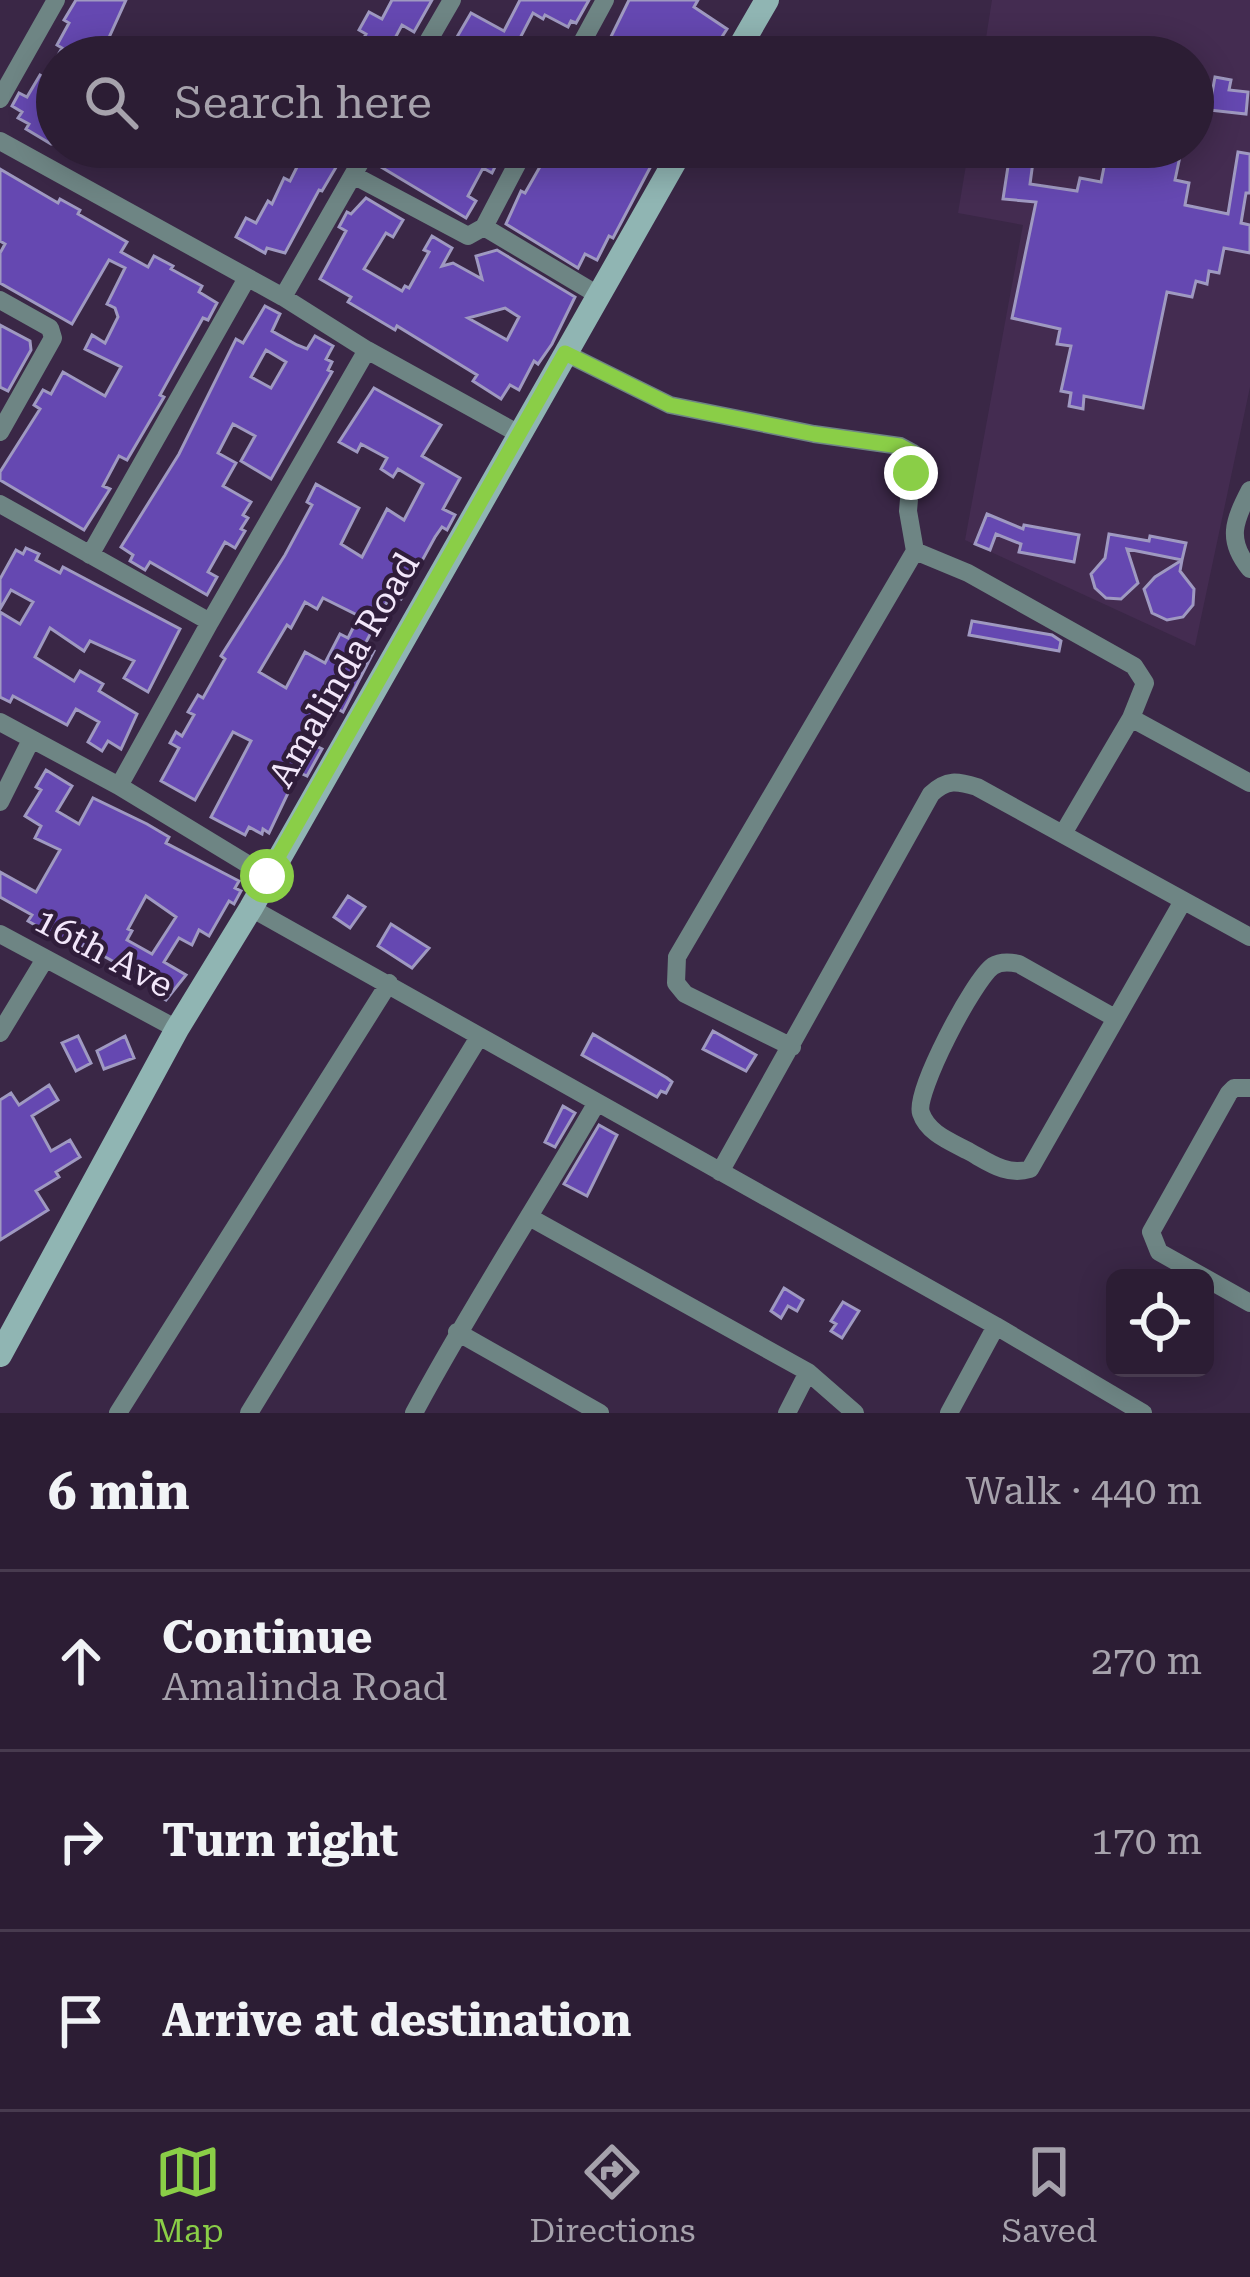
<!DOCTYPE html>
<meta charset="utf-8">
<style>
body{margin:0;font-family:"Roboto Serif",serif;background:#34263c;color:#f1f3f6}
.controls{position:absolute;right:36px;bottom:36px;display:grid;overflow:hidden;border-radius:18px;box-shadow:0 6px 30px #0003}
.controls button{width:108px;height:108px;display:grid;place-items:center;padding:0;border:0;border-bottom:3px solid #483b4f;background:#2c1d34;color:#f1f3f6;font:60px sans-serif}
.stop{position:absolute;width:36px;height:36px;margin:-27px;border:9px solid #8ace47;border-radius:50%;background:#fff}
.stop.end{background:#8ace47;border-color:#fff;box-shadow:0 3px 12px #0008}
.list{margin:0;padding:0;list-style:none}
h2{display:flex;justify-content:space-between;align-items:center;height:156px;margin:0;padding:0 48px;font-size:51px}
h2 small{font-size:39px;font-weight:400;color:#a6a2ac}
.list li{display:grid;grid-template-columns:78px 1fr auto;gap:36px;align-items:center;box-sizing:border-box;height:180px;padding:0 48px;border-top:3px solid #483b4f}
.list b{display:block;font-size:45px;white-space:nowrap}
.list p{margin:0;font-size:39px;white-space:nowrap;color:#a6a2ac}
.list em{font-size:39px;font-style:normal;color:#a6a2ac}
.icon{flex:none;width:66px;height:66px;fill:none;stroke:currentColor;stroke-width:2;stroke-linecap:round;stroke-linejoin:round}
.map{position:relative;flex:none;width:1250px;height:1413px;overflow:hidden}
.search{position:absolute;background:#2c1d34;box-shadow:0 6px 30px #0003;left:36px;right:36px;top:36px;height:132px;display:flex;align-items:center;gap:30px;box-sizing:border-box;padding:0 42px;border-radius:66px;color:#a6a2ac;font-size:45px}
.sheet{height:696px;background:#2c1d34}
nav{display:flex;justify-content:space-around;align-items:center;box-sizing:border-box;height:168px;border-top:3px solid #483b4f;background:#2c1d34;font-size:33px;color:#a6a2ac}
nav a{display:grid;justify-items:center;gap:6px}
nav .on{color:#8ace47}
.map>svg:first-child{display:block}
</style>
<div class="map">
<svg width="1250" height="1413" viewBox="0 0 1250 1413">
<rect width="100%" height="100%" fill="#3a2746"/>
<path fill="#442c51" d="M992,0h258v387l-55,259 -230,-106 58,-315 -65,-12 11,-66h224v-90h-210z"/>
<path fill="#6548b1" stroke="#9f99c1" stroke-width="3" fill-rule="evenodd" d="M76,0h50l-20,44 -8,-5 -10,18h-31v87h-6l-25,-15 3,-5 -11,-6 4,-6 -10,-6 7,-13 8,4 13,-22 5,3 17,-30 -5,-3 12,-22 -5,-3z
M392,0h40l-18,32 -12,-7 -17,32h-31l12,-23 -7,-4 10,-18 13,7z
M520,0h69l-13,23 -5,-2 -3,6 -23,-12 -2,4 -10,-6 -14,27 32,17h-98l-6,-3 24,-41 33,18z
M629,0h69l-4,7 33,22 -18,28h-108z
M1215,77l16,3 -2,10 19,2 -2,22 -37,-4z
M307,147h41l-26,44 -3,-1 -34,63 -18,-5 -2,5 -29,-16 10,-19 10,5 12,-22 4,3 12,-26 6,3z
M392,147h44l19,11 6,-11h44l-13,26 -9,-5 -15,28 8,5 -10,17 -85,-51z
M546,147h115l-48,91 -4,-2 -12,24 -12,-6 -7,14 -72,-44 15,-33 4,2 20,-35 -4,-3z
M1011,147h24l-5,37 47,7 3,-13 21,4 7,-35h74l-7,33 14,3 -4,22 43,9 10,-62 12,2v39h-4l-5,30 9,2v28l-26,-5 -5,25 -10,-2 -2,13 -11,-3 -4,16 -25,-5 -24,116 -59,-12 -1,13 -14,-3 2,-13 -10,-2 10,-45 -14,-2 3,-15 -48,-11 24,-116 -33,-3z
M0,169l58,34 2,-4 20,11 -2,4 49,28 -6,10 27,15 6,-11 19,10 -2,3 31,17 -3,6 18,11 -9,17 -5,-2 -28,50 -15,27 4,2 -37,63 -8,-4 -16,30 7,3 -26,41 -84,-50v-8l40,-63 -6,-4 9,-15 8,4 12,-22 42,24 16,-29 -36,-18 7,-14 13,8 13,-26 -3,-9 -8,-4 18,-36 -16,-8 -37,64 -72,-41v-30l5,-9 -5,-3z
M366,198l37,22 -10,17 -7,-4 -22,36 38,22 3,-5 4,2 20,-36 -5,-2 8,-14 20,12 -10,18 11,-3 29,16 -6,-23 21,-6 78,47 -23,47 -14,20 -4,-3 -15,29 -9,-5 -9,14 -28,-18 4,-6 -80,-49 -2,4 -47,-28 3,-5 -31,-18 26,-48 -7,-4 8,-15 4,2zM505,308l14,9 -12,23 -39,-22z
M265,306l15,8 -8,17 25,14 10,4 8,-13 18,10 -7,13 6,3 -4,8 4,2 -61,107 -30,-18 14,-25 -22,-12 -15,29 18,10 -13,23 28,16 -8,13 5,3 -7,11 4,2 -10,17 -10,-6 -17,30 9,5 -10,18 -57,-33 -5,8 -15,-9 3,-6 -12,-8 58,-93 57,-115 7,4zM266,350l20,12 -15,26 -20,-11z
M0,325l30,16 1,9 -23,41 -8,-4z
M374,388l67,37 -19,31 38,22 -17,31 12,6 -8,15 -5,-3 -7,10 -34,62 -10,-5 -27,52 10,5 -31,61 -7,-4 -20,38 6,3 -15,27 -9,-4 -29,61 -6,-4 -1,5 -13,-7 -4,8 -34,-18 40,-76 -18,-9 -38,68 -34,-19 18,-33 -9,-5 6,-11 6,4 12,-21 -6,-3 10,-17 5,3 22,-39 -4,-3 64,-101 27,-50 -5,-3 9,-18 43,24 -18,36 21,13 25,-48 17,11 19,-36 -25,-15 -5,8 -12,-8 6,-11 -26,-14 -4,8 -18,-10zM323,598l36,18 -11,22 -8,-4 -15,29 -20,-11 -19,36 -27,-16 28,-47 4,3 14,-26 12,7z
M987,514l36,15 1,-4 55,10 -5,27 -55,-10 2,-8 -25,-10 -6,16 -15,-6z
M1109,534l40,7 1,-5 36,7 -4,17 -55,-11 11,34 -17,16 -15,-1 -11,-10 -4,-14 14,-16z
M26,548l13,6 -3,6 24,13 3,-6 117,62 -32,63 -24,-14 10,-17 -44,-20 -6,10 -34,-23 -15,29 39,24 6,-10 23,13 -4,7 38,23 -16,35 -13,-8 -6,10 -14,-9 11,-20 -23,-13 -9,16 -54,-29 -3,6 -10,-5v-85l20,12 13,-22 -22,-12 -11,19v-30l16,-29 7,4z
M1182,560l-2,11 14,18 -1,16 -10,12 -16,3 -15,-7 -8,-24 11,-12z
M972,621l80,14 9,6 -2,10 -90,-16z
M46,770l26,16 -15,25 22,13 14,-26 54,26 22,13 -3,6 73,38 -4,7 6,3 -7,13 -5,-3 -20,35 -10,-6 -7,15 -13,-7 -15,24 22,13 -20,25 -11,-7 3,-5 -25,-14 -4,5 -10,-6 4,-6 -39,-22 -4,6 -52,-30 4,-6 -32,-18v-25l36,20 24,-42 -25,-12 6,-12 -16,-10 16,-26 -5,-3zM146,896l30,21 -24,37 -25,-14 5,-9 -4,-2z
M348,896l17,11 -15,21 -16,-11z
M391,924l38,24 -17,20 -34,-22z
M713,1031l43,24 -10,16 -43,-22z
M593,1034l74,44 5,4 -6,11 -5,-2 -4,6 -75,-42z
M78,1036l13,27 -15,8 -14,-28z
M125,1036l9,22 -30,11 -7,-18z
M49,1085l9,15 -26,16 19,35 19,-11 10,17 -24,15 3,5 -23,14 12,19 -48,30v-140l11,-7 8,12z
M563,1106l12,7 -20,34 -10,-5z
M599,1125l18,10 -30,61 -23,-12z
M784,1288l19,12 -6,11 -9,-5 -7,12 -10,-7z
M843,1302l16,9 -17,27 -11,-7 5,-7 -5,-3z"/>
<g fill="none" stroke-linecap="round" stroke-linejoin="round">
<path stroke="#6e8584" stroke-width="18" d="M419,57l33,-57
M574,57l31,-57
M0,99l56,-99
M0,141l283,156 84,53 152,84
M353,175l115,61 16,-9 42,-80
M484,227l114,68
M283,297l86,-150
M0,300l50,28 3,10 -53,94
M565,353l105,52 144,29 86,12 13,7 -5,58 7,40 53,22 166,93 11,17 -14,35 -67,114
M1250,490c-16,31 -24,50 0,79
M0,504l210,118 -91,164
M90,555l157,-277
M210,622l157,-272
M1131,718l119,65
M0,722l119,64 148,90
M0,802l31,-62
M251,908l745,418 147,87
M0,934l177,95
M1115,1018l-96,-54c-9,-2 -18,-3 -26,2 -19,13 -79,127 -72,147 7,21 31,29 49,39 20,11 37,24 60,17l153,-268
M0,1033l45,-74
M792,1047l-107,-53 -9,-11 1,-26 238,-406
M1250,1088h-16l-5,5 -78,139 8,20 91,51
M720,1172l211,-378c16,-15 26,-13 46,-7l273,150
M531,1218l277,154 47,41
M457,1332l143,81
M118,1413l271,-430
M249,1413l230,-376
M414,1413c56,-105 122,-205 182,-309
M787,1413l21,-41
M949,1413l47,-87"/>
<path stroke="#90b5b3" stroke-width="24" d="M734,57l33,-57
M0,1355l177,-326 74,-121 432,-761"/>
</g>
<g fill="none" stroke-linecap="round" stroke-linejoin="round">
<path stroke="#8ace47" stroke-width="15" d="M267,876l298,-523 105,52 144,29 86,12 13,7 -2,20"/>
</g>
<g text-anchor="middle" dominant-baseline="central" stroke-width="9" stroke-linejoin="round" paint-order="stroke">
<g font-size="36" fill="#f2e6fa" stroke="#301d3b">
<text transform="translate(344 670) rotate(-60)">Amalinda Road</text>
<text transform="translate(104 953) rotate(28)">16th Ave</text>
</g>
</g>
</svg>
<div class="controls">
<button><svg class="icon" aria-label="locate" viewBox="0 0 24 24"><circle cx="12" cy="12" r="6"/><path d="M12 2v4M12 18v4M2 12h4M18 12h4"/></svg></button>
</div>
<div class="stop" style="left:267px;top:876px"></div>
<div class="stop end" style="left:911px;top:473px"></div>
<div class="search"><svg class="icon" aria-label="search" viewBox="0 0 24 24"><circle cx="10" cy="10" r="6"/><path d="M15 15l6 6"/></svg>Search here</div>
</div>
<section class="sheet">
<h2>6 min<small>Walk · 440 m</small></h2>
<ul class="list">
<li><svg class="icon" aria-label="ahead" viewBox="0 0 24 24"><path d="M12 20V5M6 11l6-6 6 6"/></svg><div><b>Continue</b><p>Amalinda Road</p></div><em>270 m</em></li>
<li><svg class="icon" aria-label="right" viewBox="0 0 24 24"><path d="M7 20v-9h11M14 6l5 5-5 5"/></svg><div><b>Turn right</b></div><em>170 m</em></li>
<li><svg class="icon" aria-label="arrive" viewBox="0 0 24 24"><path d="M6 21V4h12l-3 4 3 4H6"/></svg><div><b>Arrive at destination</b></div></li>
</ul>
</section>
<nav>
<a class="on"><svg class="icon" aria-label="map" viewBox="0 0 24 24"><path d="M3 6l6-2 6 2 6-2v14l-6 2-6-2-6 2zM9 4v14M15 6v14"/></svg>Map</a>
<a><svg class="icon" aria-label="directions" viewBox="0 0 24 24"><path d="M12 3l9 9-9 9-9-9zM9 14v-3h6M13 9l2 2-2 2"/></svg>Directions</a>
<a><svg class="icon" aria-label="saved" viewBox="0 0 24 24"><path d="M7 4h10v16l-5-4-5 4z"/></svg>Saved</a>
</nav>
